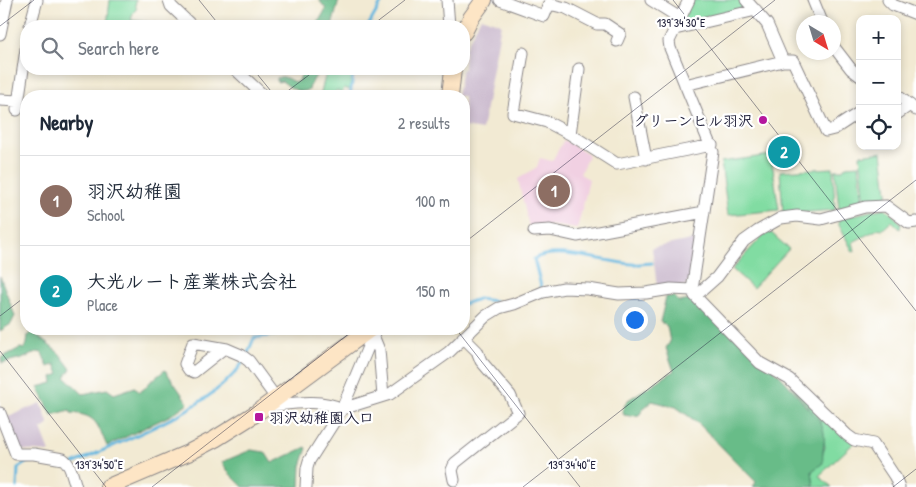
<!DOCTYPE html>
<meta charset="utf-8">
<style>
body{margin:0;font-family:"Patrick Hand","Klee One",sans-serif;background:#f6f6f7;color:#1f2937}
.controls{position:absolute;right:15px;top:15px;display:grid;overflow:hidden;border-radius:10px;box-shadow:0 2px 8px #0003}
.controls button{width:45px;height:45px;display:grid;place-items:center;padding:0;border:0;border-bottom:1px solid #e0e1e3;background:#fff;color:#1f2937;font:25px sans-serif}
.compass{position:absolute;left:796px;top:15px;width:45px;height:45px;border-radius:50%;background:#fff;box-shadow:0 2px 8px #0003;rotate:142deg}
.you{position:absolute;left:634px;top:319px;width:18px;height:18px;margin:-12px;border:4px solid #fff;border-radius:50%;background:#1a73e8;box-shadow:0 0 0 8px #1a73e833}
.badge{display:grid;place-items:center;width:32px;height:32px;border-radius:50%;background:#b5179e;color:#fff;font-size:16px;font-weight:700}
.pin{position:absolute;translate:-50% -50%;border:2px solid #fff;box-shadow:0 1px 5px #0006}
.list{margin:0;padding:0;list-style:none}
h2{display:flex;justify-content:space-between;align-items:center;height:65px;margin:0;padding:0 20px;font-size:21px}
h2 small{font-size:16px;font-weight:400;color:#747a83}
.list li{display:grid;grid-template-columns:32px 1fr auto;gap:15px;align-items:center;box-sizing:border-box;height:90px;padding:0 20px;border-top:1px solid #e0e1e3}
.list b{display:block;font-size:19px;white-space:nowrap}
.list p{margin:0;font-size:16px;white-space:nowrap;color:#747a83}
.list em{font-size:16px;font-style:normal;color:#747a83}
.icon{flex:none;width:28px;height:28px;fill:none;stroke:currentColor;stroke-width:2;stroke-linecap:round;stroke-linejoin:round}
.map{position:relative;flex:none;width:916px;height:487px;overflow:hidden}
.search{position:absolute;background:#fff;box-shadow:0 2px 8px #0003;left:20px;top:20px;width:450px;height:55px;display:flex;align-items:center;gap:12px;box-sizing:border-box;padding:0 18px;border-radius:20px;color:#747a83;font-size:19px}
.panel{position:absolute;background:#fff;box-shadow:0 2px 8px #0003;left:20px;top:90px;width:450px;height:245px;border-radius:20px}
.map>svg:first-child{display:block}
</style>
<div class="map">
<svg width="916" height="487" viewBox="0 0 916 487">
<rect width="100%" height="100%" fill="#fff"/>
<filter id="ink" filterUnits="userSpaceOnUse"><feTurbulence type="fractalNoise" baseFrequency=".02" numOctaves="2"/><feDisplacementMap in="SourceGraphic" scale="10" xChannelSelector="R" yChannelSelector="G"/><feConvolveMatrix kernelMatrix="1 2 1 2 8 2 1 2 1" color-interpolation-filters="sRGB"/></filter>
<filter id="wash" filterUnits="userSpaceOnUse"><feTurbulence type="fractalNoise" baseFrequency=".0096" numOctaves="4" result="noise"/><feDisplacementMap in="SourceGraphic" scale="20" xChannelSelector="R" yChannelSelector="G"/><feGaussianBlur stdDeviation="1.12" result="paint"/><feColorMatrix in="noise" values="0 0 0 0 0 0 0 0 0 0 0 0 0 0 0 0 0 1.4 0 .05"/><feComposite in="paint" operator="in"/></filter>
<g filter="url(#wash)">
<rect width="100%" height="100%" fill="#f2ead3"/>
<path fill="#f1d0e2" d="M564,140l25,14 -9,20 9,5 -5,23 -7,27 -25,-4h-15l-8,2 -11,-48 19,-12 3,-9 12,3z"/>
<path fill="#cebed0" d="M481,17l20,7 -19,106 -18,-3v-31h-7l5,-27h2l1,-20z
M696,239l-7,42 -4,5 -28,1 -5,-39z
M41,403l8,22 -8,4 9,23 -32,-2 -13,-32z"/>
<path fill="#81dca2" stroke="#527f6e" d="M110,0h26l-1,6 2,2 -4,5 -2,7 25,3v3h-49z
M692,0h49l9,10 -69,14z
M327,69h26l-3,21 -6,-2 -2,6 -5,-4 -5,6h-12z
M882,152l6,49 -23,3 -5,-49z
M771,155l8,55 -51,5 -7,-53z
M859,165l4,39 -24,6 -4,-40h8l3,-4z
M833,168l2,42 -52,4 -3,-43z
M885,208l16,15 -1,6 -8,-8 -10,9 -2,-2 -27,14 2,9 -2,1 -15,-29 2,-5z
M768,230l21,19 -36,39 -21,-19z
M791,385l64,57 -36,34 13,11h-18l-2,-16 10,-15 3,-9 -5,-25z"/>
<path fill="#68bc88" stroke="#456f62" d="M319,0h20l-7,26h-16l10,-17z
M304,69h15c-2,8 -9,13 -10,21 -11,4 -18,-2 -27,-9l-5,1v-4c9,-4 11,3 19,4l3,-2z
M0,276l15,40 -4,8 -11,7z
M674,296l5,6 17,-3c37,34 79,66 109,106 5,6 12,11 15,17 9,16 1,26 3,41l-11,8 2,16h-61l3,-5 -58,-59 -22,-16 -24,-6 -7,6 -6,8 -9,1 -6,-1 -2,-5 6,-10 46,-29 -8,-23 4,-6 -3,-16 -7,-4 6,-25z
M32,332l27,21 12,16 -6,8 18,17 24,-5 7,5 21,-7 4,5 5,-3 6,-7 15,-12 23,33 -17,12 -64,31c-10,-22 -10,-31 -36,-33l-1,-3 -18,5 -14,-28 15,-4 -1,-6 7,-3 -4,-10 -7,3 -6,-14 -5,-1 -17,8 -2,-1 -16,4 -1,-5 19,-10 4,1 3,-5 1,-9z
M306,447l1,1 -6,18 -1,21h-57l-16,-16 -5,-9 29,-12 14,2 7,11z"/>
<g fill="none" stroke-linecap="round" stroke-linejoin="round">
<path stroke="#64b7df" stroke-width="3" d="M368,26l15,-26
M350,96l4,-27
M540,288l1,-2 -7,-27c22,-14 73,4 98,5 7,1 14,-1 20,-1
M464,304l14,-5 17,2
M247,355l7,-17 21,-3 2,-6
M46,461l18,5
M73,464c49,-24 140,-55 170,-102
M17,487l1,-19 9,-6 9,-3"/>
</g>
</g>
<g filter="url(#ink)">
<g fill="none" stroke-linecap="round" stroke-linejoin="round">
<defs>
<path id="street" d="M169,0l2,6 21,20
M447,0l2,26
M500,0l44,16 5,-12 17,4 31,16h8l15,10 -3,7
M651,0l29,18
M689,0l-20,41 1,7 43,104 -21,138 3,6 65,67 29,16 58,56 7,5 19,4 22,33 4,10
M813,0l9,22
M888,0l5,5 23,9
M30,26l7,-26
M675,29l81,-19
M0,34l7,-34
M834,47l17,22 9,7
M523,53l-10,60 34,9 23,12 47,30 95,-19
M783,61h10l33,70 8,-2 26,-17
M235,69l29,27
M685,85l98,-24 -16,-37 -21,-24
M897,95l19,15
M634,97l12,62
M0,100l18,1
M17,110l9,-61
M897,114l13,-9
M570,134l9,-65
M534,231l16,-1 27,6 127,-24
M372,333l7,17 4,46
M223,349l-29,23 -5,-2 -4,-6 8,-21 34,6 14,6 8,6 27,37
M266,406c24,-2 54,-8 76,3l48,-15 59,-42 37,-36 13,-8 15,-4 29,-12 21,-4 24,1 31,5 27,-1 25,-4 21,1 7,3 18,-16 27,-36 14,-10 23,-13 16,-2 24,3 44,-12 21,-1 23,17 7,-1
M0,413l16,41h18l29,5c8,5 10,19 13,28
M454,480l-2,-10 3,-7 63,-50 -8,-18 -29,-34 -4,-10 -14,-14
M306,487l1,-19 2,-7 33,-52 31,-74"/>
<path id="secondary" d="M464,32l7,-14 13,-18
M450,96l3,-27
M108,487l80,-34 27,-14 40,-25 115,-85"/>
</defs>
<use href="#street" stroke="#8a8687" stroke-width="13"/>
<use href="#secondary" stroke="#8a8687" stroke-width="18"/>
<use href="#street" stroke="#fff" stroke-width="11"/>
<use href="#secondary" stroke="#fde5c5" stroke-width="16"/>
</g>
</g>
<path fill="none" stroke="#22223b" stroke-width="1" stroke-opacity="0.45" d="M199,0l21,26M673,0l243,311M0,26l34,-26M371,26l34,-26M253,69l22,27M281,96l36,-27M464,243l311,-243M0,316l26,-20M456,329l124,158M0,351l106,136M152,487l203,-158M523,487l393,-307M893,487l23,-18"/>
<g fill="#b5179e" stroke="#fff" stroke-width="2">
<circle cx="763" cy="120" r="5"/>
<rect x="254" y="412" width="10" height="10" rx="2.5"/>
</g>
<g text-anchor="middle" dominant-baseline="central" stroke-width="4.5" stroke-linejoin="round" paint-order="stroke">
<g font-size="15" font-weight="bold" fill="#22223b" stroke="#fff" text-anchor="end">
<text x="753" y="120">グリーンヒル羽沢</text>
<text x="269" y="417" text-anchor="start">羽沢幼稚園入口</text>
</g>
</g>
<g font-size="12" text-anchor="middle" fill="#22223b" stroke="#fff" stroke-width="4.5" stroke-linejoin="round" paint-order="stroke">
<text x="681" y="27">139°34'30"E</text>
<text x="99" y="469">139°34'50"E</text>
<text x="572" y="469">139°34'40"E</text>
</g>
</svg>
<div class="controls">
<button>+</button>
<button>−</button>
<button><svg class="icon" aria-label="locate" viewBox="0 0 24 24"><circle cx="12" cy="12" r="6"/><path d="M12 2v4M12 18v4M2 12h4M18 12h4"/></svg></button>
</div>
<svg class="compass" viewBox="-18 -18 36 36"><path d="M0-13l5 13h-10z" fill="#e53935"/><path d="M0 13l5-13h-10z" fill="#747a83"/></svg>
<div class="you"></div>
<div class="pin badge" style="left:554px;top:191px;background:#8d6e63">1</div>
<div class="pin badge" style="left:784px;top:152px;background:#0f9aa8">2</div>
<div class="search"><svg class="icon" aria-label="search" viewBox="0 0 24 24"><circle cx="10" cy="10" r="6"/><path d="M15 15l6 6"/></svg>Search here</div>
<section class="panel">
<h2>Nearby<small>2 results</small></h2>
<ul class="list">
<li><span class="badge" style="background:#8d6e63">1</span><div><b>羽沢幼稚園</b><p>School</p></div><em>100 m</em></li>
<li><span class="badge" style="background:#0f9aa8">2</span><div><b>大光ルート産業株式会社</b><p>Place</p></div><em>150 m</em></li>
</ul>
</section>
</div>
